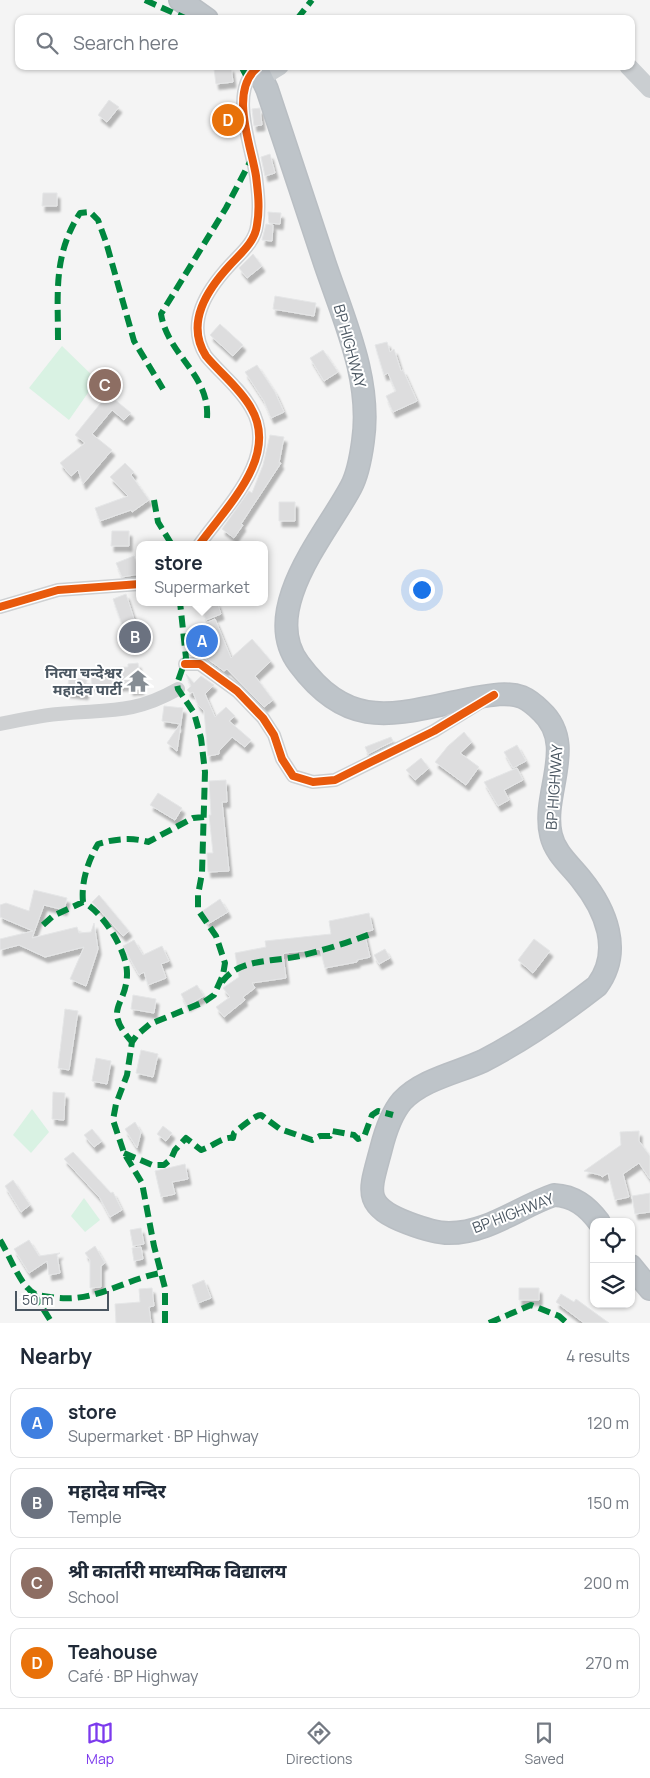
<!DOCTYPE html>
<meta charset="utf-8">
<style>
body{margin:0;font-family:Manrope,"Noto Sans Devanagari",sans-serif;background:#f2f2f3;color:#1f2937}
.controls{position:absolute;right:15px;bottom:15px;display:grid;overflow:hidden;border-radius:10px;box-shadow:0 1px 4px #0004}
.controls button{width:45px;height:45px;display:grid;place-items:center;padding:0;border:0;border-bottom:1px solid #e0e1e3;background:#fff;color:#1f2937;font:25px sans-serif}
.scale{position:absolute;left:15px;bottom:12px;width:94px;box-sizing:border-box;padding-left:5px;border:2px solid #4a5661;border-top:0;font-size:14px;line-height:18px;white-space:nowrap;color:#4a5661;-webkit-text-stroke:4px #fff;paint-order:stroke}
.you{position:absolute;left:421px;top:589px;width:18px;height:18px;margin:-12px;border:4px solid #fff;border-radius:50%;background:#1a73e8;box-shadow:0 0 0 8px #1a73e833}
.badge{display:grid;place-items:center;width:32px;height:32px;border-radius:50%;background:#7c3aed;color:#fff;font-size:16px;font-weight:700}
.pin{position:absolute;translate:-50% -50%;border:2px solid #fff;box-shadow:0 1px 5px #0006}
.popup{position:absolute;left:136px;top:541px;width:132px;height:65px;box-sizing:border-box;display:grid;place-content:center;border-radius:10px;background:#fff;filter:drop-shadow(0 1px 4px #0005);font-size:16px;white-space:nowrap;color:#747a83}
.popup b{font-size:19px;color:#1f2937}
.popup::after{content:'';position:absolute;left:50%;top:100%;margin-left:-10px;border:10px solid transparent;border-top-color:#fff}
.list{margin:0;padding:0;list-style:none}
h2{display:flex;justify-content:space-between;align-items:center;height:65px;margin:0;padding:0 20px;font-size:21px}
h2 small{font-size:16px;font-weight:400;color:#747a83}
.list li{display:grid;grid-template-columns:32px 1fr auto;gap:15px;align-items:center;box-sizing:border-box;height:70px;margin:0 10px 10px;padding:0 10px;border:1px solid #e0e1e3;border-radius:10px}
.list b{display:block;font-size:19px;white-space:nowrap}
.list p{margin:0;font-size:16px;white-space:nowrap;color:#747a83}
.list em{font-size:16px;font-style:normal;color:#747a83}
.icon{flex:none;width:28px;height:28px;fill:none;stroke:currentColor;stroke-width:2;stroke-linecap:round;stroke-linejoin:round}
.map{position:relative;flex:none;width:650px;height:1323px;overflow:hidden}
.search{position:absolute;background:#fff;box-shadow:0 1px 4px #0004;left:15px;right:15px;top:15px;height:55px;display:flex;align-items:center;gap:12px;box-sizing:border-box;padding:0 18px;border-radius:10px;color:#747a83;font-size:19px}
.sheet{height:385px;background:#fff}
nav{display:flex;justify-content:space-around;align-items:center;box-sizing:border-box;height:70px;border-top:1px solid #e0e1e3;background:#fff;font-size:14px;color:#747a83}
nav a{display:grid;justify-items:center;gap:2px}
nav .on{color:#7c3aed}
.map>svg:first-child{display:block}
</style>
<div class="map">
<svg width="650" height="1323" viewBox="0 0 650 1323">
<defs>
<filter id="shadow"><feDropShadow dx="3" dy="5.5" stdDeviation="1" flood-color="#0004"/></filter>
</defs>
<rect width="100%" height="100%" fill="#f4f4f4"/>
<path fill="#d9f2e3" d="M62,346l35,34 -28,40 -40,-32z
M32,1109l17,23 -18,21 -18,-18z
M84,1198l16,22 -15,12 -14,-16z"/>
<path fill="#ddddde" stroke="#e5e6e7" filter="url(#shadow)" d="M231,67l2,15 -17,2 -2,-15z
M109,100l10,7 -12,15 -9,-7z
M260,108l2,17 -8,1 -2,-17z
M235,112l1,13 -13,2 -2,-13z
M270,154l5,19 -10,3 -4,-19z
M43,193h14v13h-15z
M268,212l13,1 -1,11 -11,-1z
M266,224l7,1 -1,16 -10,-1z
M253,254l9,12 -15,12 -8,-10z
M275,296l41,7 -2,13 -41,-7z
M220,324l23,21 -10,11 -23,-21z
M387,342l3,10 4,-3 7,22 2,-1 14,31 -24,11 -7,-16 10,-5 -8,-18 -4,2 -9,-30z
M323,350l15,22 -14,9 -14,-23z
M257,365l18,27 9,20 -13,6 -7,-17 -19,-29z
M108,394l23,19 -7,7 -12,-10 -20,24 20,16 -29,34 -5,-14 -7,6 -11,-13 25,-20 -10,-8z
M270,435l14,2 -5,26h2l-40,61 2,1 -9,13 -12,-9 27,-38 3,2 11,-28z
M125,463l9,9 -3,3 18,25 -17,12 -1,-2 -31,11 -5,-13 33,-12 -18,-19z
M279,502h16v19h-16z
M112,531h17v15h-18z
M134,556l6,18 -18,3 -6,-14z
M126,594l15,47 -12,3 -16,-45z
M199,602h18l4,12 -15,6z
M215,619l16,39 21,-19 19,22 -16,15 18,24 -9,7 -37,-38 -3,2 -15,-11 -7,-11 -4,1 -8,-20z
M138,663l3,26 -11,1v-5l-38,1 -1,-18 37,-1v-3z
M186,674l8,9 7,-7 13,9 -9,9 10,23 11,-10 9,9 -6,5 22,19 -6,7 -13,-10 -13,14v3l-11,2 -4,-45 -6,-6 -5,-13 -3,1 -3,-3 4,-4z
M69,677l18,3 -2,14 -18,-2z
M164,706l19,2 -6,43 -10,-8 13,-19 -18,-3z
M464,732l8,10 -12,11 19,14 -13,18 -31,-23 13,-16z
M391,737l2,4 -25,13 -3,-7z
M517,745l9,16 -13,7 -9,-16z
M421,758l8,10 -14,12 -9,-10z
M517,768l6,12 -19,10 5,10 -11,6 -14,-24z
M226,780l1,22h-5l7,69 -21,1 -1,-19h6l-4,-38h2l-2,-34z
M158,793l24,15 -7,12 -25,-15z
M34,890l33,8 -3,12 -20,-5 -12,33 45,-11 2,6 12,-1 3,-9 4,26 -12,37 -16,-7 14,-32 -39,10 -26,-12 -19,5v-11l33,-8 -33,-14v-12l6,-2 23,8z
M99,895l30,36 -6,5 -31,-34z
M220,899l8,13 -20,12 -7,-12z
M369,913l4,17 -9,2 6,25 -13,3v2l-32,6 -5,-19 -35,4 -2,2 3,23 -34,5 3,5 -12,9 2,3 -21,17 -8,-10 14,-10 -7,-9 16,-11 -4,-24 31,-6 -1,-6 66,-7 -2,-13z
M534,939l16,12 -17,22 -15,-13z
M134,940l9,15 19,-9 7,15 -8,3 5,14 -18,7 -4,-13 -5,3 -16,-29z
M385,949l5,9 -11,6 -5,-9z
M197,985l7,11 -17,10 -6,-12z
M133,995l23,4 -2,14 -23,-4z
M65,1009l13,2 -9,59 -11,-2z
M141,1050l17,4 -5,23 -17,-4z
M96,1058l15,3 -4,23 -15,-3z
M53,1092l12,1 -1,27 -12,-1z
M135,1122l6,10 -4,16 -12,-19z
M163,1126l9,7 -6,8 -9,-7z
M92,1129l10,12 -8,6 -10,-12z
M639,1131v10l11,15v23l-11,-16 -16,11 6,23 -14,3 -7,-27 -6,4 -2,-2 -16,-4 37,-26 -1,-13z
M73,1152l38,41 2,-1 9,18 -12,7 -10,-19 -36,-39z
M185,1164l3,15 -16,3 3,12 -14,3 -6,-26z
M13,1180l17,25 -9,7 -16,-26z
M650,1193v19l-15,2 -3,-18z
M141,1228l3,16 -11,2 -3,-16z
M29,1240l10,16 21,-3 -3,2 3,18 -11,2 -2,-14 -18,12 -15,-24z
M95,1246l10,17 -4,3v21l-11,1v-28l-5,-7z
M141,1247l2,12 -9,2 -2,-13z
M204,1280l7,18 -13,5 -6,-18z
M152,1288l2,18 -5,1 2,16h-35l-1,-19 25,-2 -1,-13z
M519,1288h20v12h-20z
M561,1294l13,8 2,-3 33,24h-25l-28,-21z"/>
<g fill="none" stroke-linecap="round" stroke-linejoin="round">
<defs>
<path id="highway" d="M180,0l27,19
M256,66l11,23c19,58 39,116 58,175 19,56 47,116 38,177 -2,15 -5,33 -12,46 -24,46 -93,123 -52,177 52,70 98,49 170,35 17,-3 37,-8 53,-2 7,3 14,9 19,14 37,34 0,83 10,124 4,18 19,30 30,44 25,31 42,72 16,107 -36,28 -73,54 -114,75 -26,12 -60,18 -81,40 -11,13 -17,32 -21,48 -11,42 -20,56 27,74 13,5 27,10 41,10 39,0 70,-26 105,-38 20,1 33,11 45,27
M631,1266l19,23"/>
</defs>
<use href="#highway" stroke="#b9bec3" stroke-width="24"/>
<path stroke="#ced0d2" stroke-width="14" d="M199,545c26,-37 81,-88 52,-137 -11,-20 -31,-35 -45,-52 -21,-33 1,-66 24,-91 11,-12 25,-23 27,-40 3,-17 1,-33 -1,-49 -5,-31 -27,-85 1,-108
M0,607l58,-17 82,-6
M185,664h15l37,27 26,27 11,17 8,24 11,17 20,6 22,-2 99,-49 50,-31
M0,724c19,-4 38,-8 58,-10 49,-5 74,1 120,-25"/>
<path stroke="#caced1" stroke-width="18" d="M628,66l22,23
M262,77l18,-11"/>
<use href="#highway" stroke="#bec4c9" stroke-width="21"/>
<path stroke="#00873e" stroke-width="6" stroke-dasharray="12 6" stroke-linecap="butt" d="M145,0l42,19
M297,19l15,-19
M241,66l6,11
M58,340c0,-47 -5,-85 22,-127l10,-1 8,8 8,22 28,99 29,48
M207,418c3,-44 -39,-62 -46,-104l65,-106 26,-50
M154,500l4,22 14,23
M83,902c-2,-20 5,-41 15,-58 16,-5 34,-7 50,-2l45,-24 11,-1
M43,925l10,-9 30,-14c20,10 45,50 44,73 -1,32 -25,33 5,67
M222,982c17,-24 52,-20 78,-26 24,-6 50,-14 73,-23
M124,1153l28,12h12l7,-6 4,-9 11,-12 15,12c11,-3 22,-14 32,-12l1,-5c5,-4 21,-18 27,-18l19,14 32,11 8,-4h10l2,-5 22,4 4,4 6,-2 8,-22 6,-4 15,4
M0,1240c9,14 20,46 35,54 4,2 11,2 15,3 44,7 70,-16 110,-24
M34,1294l18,29
M165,1323v-35l-11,-42 -12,-63 -18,-30 -11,-33 3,-16 11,-29 5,-33 5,-7 13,-11 54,-22 10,-7 9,-20 2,-12 -9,-27 -18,-26v-15l4,-22 3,-101 -4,-34 -7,-25 -16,-24 -1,-5 9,-26 -6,-56
M489,1323l42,-18 28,11 8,7"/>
<defs>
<path id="cycleway" d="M199,545c26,-37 81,-88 52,-137 -11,-20 -31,-35 -45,-52 -21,-33 1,-66 24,-91 11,-12 25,-23 27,-40 3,-17 1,-33 -1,-49 -5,-31 -27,-85 1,-108
M0,607l58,-17 82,-6
M185,664h15l37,27 26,27 11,17 8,24 11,17 20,6 22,-2 36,-18 63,-31 60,-36"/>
</defs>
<use href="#cycleway" stroke="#fff" stroke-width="11"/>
<use href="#cycleway" stroke="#e8590c" stroke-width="8"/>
</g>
<defs>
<symbol id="temple-bare" viewBox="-9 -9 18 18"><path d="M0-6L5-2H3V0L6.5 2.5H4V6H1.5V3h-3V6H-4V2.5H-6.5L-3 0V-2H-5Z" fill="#868d94" stroke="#fff" stroke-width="2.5" paint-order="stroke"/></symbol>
</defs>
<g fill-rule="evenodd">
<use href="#temple-bare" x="122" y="665" width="32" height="32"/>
</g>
<g text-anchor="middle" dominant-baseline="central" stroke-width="4" stroke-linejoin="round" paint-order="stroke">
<g font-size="15" fill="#4a5661" stroke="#fff">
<text transform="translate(350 346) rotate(75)">BP HIGHWAY</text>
<text transform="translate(554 787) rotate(-86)">BP HIGHWAY</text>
<text transform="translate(513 1213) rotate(-21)">BP HIGHWAY</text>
</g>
<g font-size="15" font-weight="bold" fill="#4a5661" stroke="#fff" text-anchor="end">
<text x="122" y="672">नित्या चन्देश्वर<tspan x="122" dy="17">महादेव पार्टी</tspan></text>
</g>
</g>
</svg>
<div class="controls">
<button><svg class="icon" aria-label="locate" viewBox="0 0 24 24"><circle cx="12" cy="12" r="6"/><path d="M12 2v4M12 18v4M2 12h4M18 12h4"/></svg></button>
<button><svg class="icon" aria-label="layers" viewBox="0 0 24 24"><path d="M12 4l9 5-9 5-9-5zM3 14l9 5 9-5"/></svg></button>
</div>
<div class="scale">50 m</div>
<div class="you"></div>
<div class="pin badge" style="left:202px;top:641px;background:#3f7fe0">A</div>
<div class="popup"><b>store</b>Supermarket</div>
<div class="pin badge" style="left:135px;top:637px;background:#6b7280">B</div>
<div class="pin badge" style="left:105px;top:385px;background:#8d6e63">C</div>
<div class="pin badge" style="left:228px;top:120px;background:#e8710a">D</div>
<div class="search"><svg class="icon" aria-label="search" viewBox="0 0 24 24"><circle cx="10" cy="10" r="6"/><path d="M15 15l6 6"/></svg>Search here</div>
</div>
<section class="sheet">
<h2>Nearby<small>4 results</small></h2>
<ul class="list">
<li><span class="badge" style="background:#3f7fe0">A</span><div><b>store</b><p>Supermarket · BP Highway</p></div><em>120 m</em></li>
<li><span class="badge" style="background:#6b7280">B</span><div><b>महादेव मन्दिर</b><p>Temple</p></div><em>150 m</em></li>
<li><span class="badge" style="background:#8d6e63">C</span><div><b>श्री कार्तारी माध्यमिक विद्यालय</b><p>School</p></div><em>200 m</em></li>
<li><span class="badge" style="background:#e8710a">D</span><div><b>Teahouse</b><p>Café · BP Highway</p></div><em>270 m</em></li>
</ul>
</section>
<nav>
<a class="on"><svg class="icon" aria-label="map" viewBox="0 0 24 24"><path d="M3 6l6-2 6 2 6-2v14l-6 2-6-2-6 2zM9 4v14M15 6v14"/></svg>Map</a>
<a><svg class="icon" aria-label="directions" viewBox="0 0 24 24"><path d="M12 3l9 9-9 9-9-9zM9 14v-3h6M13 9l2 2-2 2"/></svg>Directions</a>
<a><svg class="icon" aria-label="saved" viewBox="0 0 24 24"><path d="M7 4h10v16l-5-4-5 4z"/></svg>Saved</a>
</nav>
